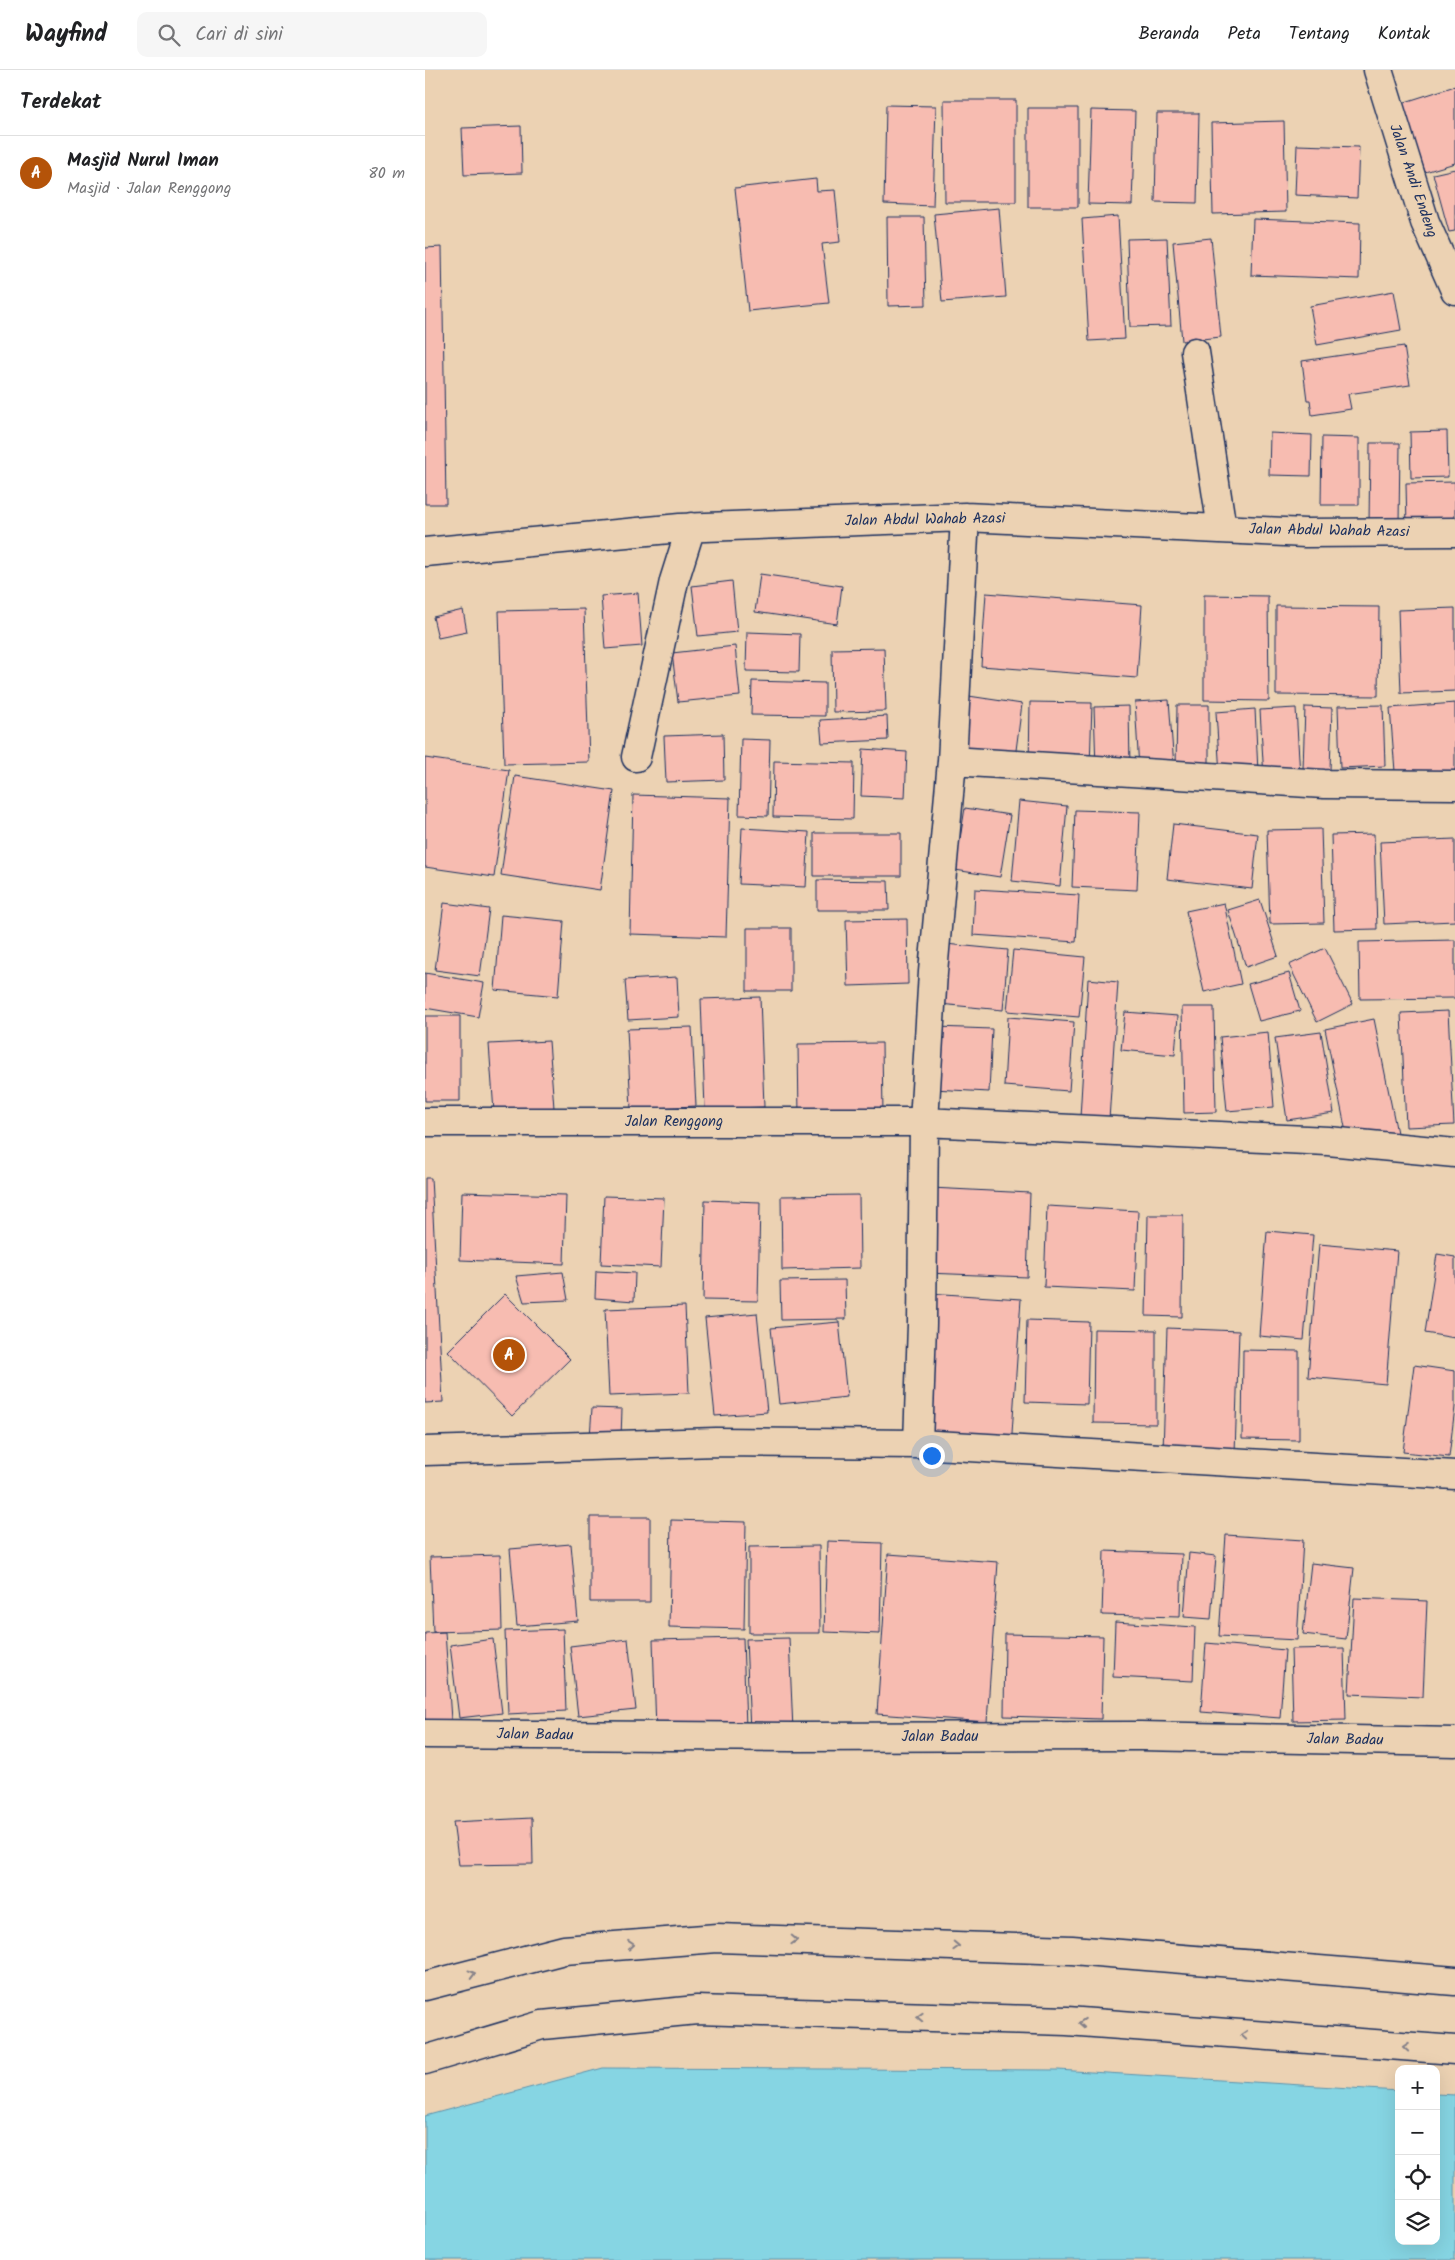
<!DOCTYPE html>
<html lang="id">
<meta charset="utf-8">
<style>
body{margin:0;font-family:Kalam,sans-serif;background:#f6f6f6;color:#202124}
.controls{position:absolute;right:15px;bottom:15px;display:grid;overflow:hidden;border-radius:10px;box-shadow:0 5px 20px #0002}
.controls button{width:45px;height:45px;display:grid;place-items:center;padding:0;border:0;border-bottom:1px solid #e0e0e0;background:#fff;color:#202124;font:25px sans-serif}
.you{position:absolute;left:506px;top:1385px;width:18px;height:18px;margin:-12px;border:4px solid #fff;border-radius:50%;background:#1a73e8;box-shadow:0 0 0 8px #1a73e833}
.badge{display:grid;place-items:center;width:32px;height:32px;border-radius:50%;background:#b45309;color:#fff;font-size:16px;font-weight:700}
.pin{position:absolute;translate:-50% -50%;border:2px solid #fff;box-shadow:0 1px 5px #0006}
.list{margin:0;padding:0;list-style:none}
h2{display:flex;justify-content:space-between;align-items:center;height:65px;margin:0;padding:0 20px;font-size:21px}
h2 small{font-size:16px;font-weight:400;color:#757577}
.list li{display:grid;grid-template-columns:32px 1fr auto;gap:15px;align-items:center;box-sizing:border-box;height:75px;padding:0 20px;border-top:1px solid #e0e0e0}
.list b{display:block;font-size:19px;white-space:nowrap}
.list p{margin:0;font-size:16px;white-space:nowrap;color:#757577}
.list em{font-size:16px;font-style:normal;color:#757577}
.icon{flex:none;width:28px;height:28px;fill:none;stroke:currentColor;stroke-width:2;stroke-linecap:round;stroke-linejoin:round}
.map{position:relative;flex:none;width:1030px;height:2190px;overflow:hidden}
header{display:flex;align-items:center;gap:30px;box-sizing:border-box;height:70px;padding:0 25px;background:#fff;border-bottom:1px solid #e0e0e0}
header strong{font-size:24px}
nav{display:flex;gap:28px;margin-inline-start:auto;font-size:18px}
.search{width:350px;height:45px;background:#f6f6f6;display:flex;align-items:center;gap:12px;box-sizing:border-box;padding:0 18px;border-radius:10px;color:#757577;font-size:19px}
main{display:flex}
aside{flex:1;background:#fff}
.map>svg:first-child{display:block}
</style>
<header>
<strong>Wayfind</strong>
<div class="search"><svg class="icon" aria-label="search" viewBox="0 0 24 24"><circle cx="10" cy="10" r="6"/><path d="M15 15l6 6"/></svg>Cari di sini</div>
<nav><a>Beranda</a><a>Peta</a><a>Tentang</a><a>Kontak</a></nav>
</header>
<main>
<aside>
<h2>Terdekat<small></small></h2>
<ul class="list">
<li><span class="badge">A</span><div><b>Masjid Nurul Iman</b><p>Masjid · Jalan Renggong</p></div><em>80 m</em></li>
</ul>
</aside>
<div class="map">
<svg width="1030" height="2190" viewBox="0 0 1030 2190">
<rect width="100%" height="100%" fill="#ecd2b3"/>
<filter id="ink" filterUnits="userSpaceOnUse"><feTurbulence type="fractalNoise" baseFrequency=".02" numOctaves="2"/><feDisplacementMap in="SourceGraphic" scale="10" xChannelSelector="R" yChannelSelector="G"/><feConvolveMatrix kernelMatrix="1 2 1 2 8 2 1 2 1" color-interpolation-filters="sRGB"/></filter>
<g filter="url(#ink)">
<path fill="#86d5e3" stroke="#5b93ae" d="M178,1998l455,2 341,21v150h37v-147l19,1v165h-1030v-144z"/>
<path fill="#f7bcb1" stroke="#1b2f5e" d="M1030,16v77l-30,9 -23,-69z
M519,30h72v102h-71z
M461,35l50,1 -3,100 -49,-2z
M603,38h50v99h-50z
M666,40l44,1 -3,94 -44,-1z
M732,43h42l-2,90 -42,-1z
M859,51l2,91 -73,2 -2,-91z
M96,56l1,47 -58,2 -2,-47z
M872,75l62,2 -2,51 -62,-3z
M1030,99v62l-6,1 -16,-58z
M391,109l1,12 18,-1 5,52 -18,2 7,59 -81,8 -13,-123z
M574,138l7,89 -64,5 -8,-88z
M693,146l7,123 -36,2 -7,-122z
M462,147h37l2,88 -38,1z
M828,149l107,4 -1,56 -108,-4z
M742,168l4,88 -41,1 -3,-88z
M786,168l10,99 -39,4 -9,-99z
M17,177l4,257h-21v-256z
M969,221l7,39 -84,15 -7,-39z
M979,276l6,39 -62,9 3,15 -39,6 -2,-15h-3l-5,-39z
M1022,361l1,46 -37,1 -1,-46z
M845,363l42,2 -1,41 -42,-1z
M897,367l37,1v67h-38z
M945,373h30l-1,82h-30z
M1030,412v44l-48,1 -1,-44z
M335,504l82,12 -5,38 -82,-12z
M307,511l5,51 -39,4 -6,-50z
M213,523l4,53 -37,3 -4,-53z
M561,523l156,12 -5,73 -156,-12z
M779,525l64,1 1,105 -65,-1z
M851,536l103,1 -1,89 -102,-1z
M1030,538v83l-54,2 -3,-83z
M159,539l5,153 -85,2 -5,-153z
M38,540l4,22 -29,6 -5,-21z
M322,562l53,2 -1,38 -53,-1z
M310,576l5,50 -62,6 -6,-49z
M459,578l2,63 -53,1 -1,-63z
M327,611l73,2v33l-74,-1z
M537,625l60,9 -7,54 -61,-9z
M744,630l5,67 -35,2 -4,-67z
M605,632l62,1 -2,65 -61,-2z
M1030,633v76l-59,5 -6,-76z
M752,635h32v63h-33z
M958,635l2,61 -45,2 -2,-62z
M704,636l1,62h-34l-2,-61z
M880,637l27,1 -2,62 -27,-1z
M871,638l4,68 -36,2 -4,-68z
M830,639l3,63 -38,2 -4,-62z
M462,646l1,24 -66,3 -2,-23z
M298,664l1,46 -58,2 -2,-46z
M316,669l29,1 -2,76 -29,-1z
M438,679l44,3 -2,46 -44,-2z
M0,688l84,12 -15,107 -69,-10z
M349,691l80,2 -1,56 -80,-2z
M90,706l99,15 -14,99 -99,-15z
M208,725l97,3 -4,139 -96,-3z
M594,731l48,5 -7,80 -48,-5z
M540,738l45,7 -10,62 -45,-7z
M650,740l65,2 -3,78 -65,-3z
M748,754l85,10 -6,55 -85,-10z
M317,758l67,4 -3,55 -67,-3z
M896,759l3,94 -54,1 -3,-94z
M389,763h87v43h-87z
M949,764l3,95 -43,1 -3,-95z
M1030,769v82l-71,3 -4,-82z
M392,810l71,1 1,29h-72z
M550,819l104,6 -3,47 -103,-7z
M835,830l18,56 -32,11 -18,-57z
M19,833l45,6 -9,67 -45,-6z
M799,833l17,81 -37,8 -18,-81z
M76,845l63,6 -6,75 -63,-6z
M482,849l1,65 -60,2 -2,-66z
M322,858h44v63h-44z
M1030,870v58l-95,1 -1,-57z
M520,874l63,6 -5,60 -64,-6z
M900,878l28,56 -36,18 -28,-57z
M588,880l72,7 -6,60 -72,-6z
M0,903l59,10 -6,34 -53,-9z
M864,903l11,38 -41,10 -11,-37z
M252,907l2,40 -51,3 -3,-40z
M663,909l30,3 -9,138 -29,-2z
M335,927l4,110 -59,2 -4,-110z
M757,937h32l2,105 -32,1z
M1023,941l6,114 -48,2 -5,-114z
M700,942l53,4 -3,39 -54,-5z
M0,946h35v85h-35z
M583,947l66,5 -5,69 -65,-5z
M949,949l23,114 -49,9 -23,-113z
M267,957l4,79 -65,3 -4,-80z
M511,957l56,2 -3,63 -56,-3z
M843,962l6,75 -47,4 -7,-74z
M896,962l13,81 -47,7 -12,-82z
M124,971l5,67 -60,4 -5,-68z
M457,973l1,73 -84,1 -1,-73z
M0,1108h6l12,224 -18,1z
M506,1118l99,5 -3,84 -100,-4z
M37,1122l104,3 -2,69 -104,-4z
M434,1125l1,73 -78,2 -1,-74z
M179,1126l60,2 -3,69 -60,-3z
M280,1130l55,2 -2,99 -55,-1z
M622,1136l91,5 -3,80 -91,-4z
M723,1145h35l-1,102 -36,-1z
M842,1161l46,4 -9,105 -45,-4z
M894,1174l78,7 -11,133 -78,-7z
M1012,1184l18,3v81l-30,-5z
M171,1201l39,2 -1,28 -39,-3z
M138,1202l5,28 -44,2 -8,-26z
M420,1210l1,39 -65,1 -1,-39z
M504,1223l92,6 -10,149 -90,-5z
M80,1224l65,65 -58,57 -64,-65z
M260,1236l4,87 -80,3 -4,-87z
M332,1243l10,99 -52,4 -10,-98z
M602,1250l62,2 -2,82 -62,-2z
M414,1252l8,75 -68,7 -8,-76z
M742,1258l72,3 -4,122 -72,-2z
M669,1259l62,1v94l-63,-1z
M818,1280l56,1v89l-57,-1z
M989,1295l41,6v36l-6,50 -46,-5z
M167,1338l30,1 -1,29 -31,-1z
M165,1447h60v85h-60z
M246,1450l75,2 -2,107 -75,-2z
M801,1465l77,5 -6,100 -78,-4z
M402,1471l55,2 -2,91 -56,-2z
M146,1474l7,77 -61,5 -7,-77z
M394,1476l1,87h-71v-86z
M679,1481l78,3 -2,63 -78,-2z
M764,1483l27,3 -5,63 -27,-2z
M463,1484l110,8 -11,160 -110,-8z
M75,1485l2,75 -69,2 -3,-75z
M886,1493l43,5 -8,71 -43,-5z
M929,1528l73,3 -4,96 -74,-3z
M690,1552l80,5 -2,54 -80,-4z
M138,1559l3,82 -58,3 -3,-83z
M20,1562l6,88 -26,2v-89z
M580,1564l98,2 -2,83 -97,-3z
M318,1568l3,90 -90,3 -3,-91z
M364,1568l4,92 -43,2 -4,-93z
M68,1569l9,74 -43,5 -9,-73z
M203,1569l8,71 -58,6 -8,-70z
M781,1573l79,7 -5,68 -79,-6z
M919,1578l2,72 -53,1 -2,-72z
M107,1748l1,46 -74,1 -6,-43z"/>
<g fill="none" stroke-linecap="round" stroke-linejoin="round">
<defs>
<path id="minor" d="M953,0l47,152 30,68
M770,282l27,177
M0,482l255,-24 285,-11 340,16 150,-1
M211,687l38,-176 17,-54
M527,691l372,23 131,1
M0,1052h499l404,19 127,12
M493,1374l4,-120 2,-202 9,-150 19,-211 13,-244
M0,1664l368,3 347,-1 315,6"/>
<path id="major" d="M0,1381l291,-9 202,2 537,31"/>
<path id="highway" d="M0,1916l139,-36 153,-12 355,12 383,31
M0,1990l117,-35 155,-15 370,11 388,29"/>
</defs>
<use href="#minor" stroke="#1b2f5e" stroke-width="31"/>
<use href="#major" stroke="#1b2f5e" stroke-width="31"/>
<use href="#highway" stroke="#1b2f5e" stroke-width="31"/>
<use href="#minor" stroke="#ecd2b3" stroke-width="28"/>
<use href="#major" stroke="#ecd2b3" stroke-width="28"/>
<use href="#highway" stroke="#ecd2b3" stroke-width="28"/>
</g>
<defs><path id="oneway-chevron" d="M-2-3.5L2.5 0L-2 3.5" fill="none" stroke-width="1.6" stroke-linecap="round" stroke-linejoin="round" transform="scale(1.25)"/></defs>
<g stroke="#848088">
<use href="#oneway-chevron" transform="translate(369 1870) rotate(2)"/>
<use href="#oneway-chevron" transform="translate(206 1875) rotate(-5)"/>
<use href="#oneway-chevron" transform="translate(531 1876) rotate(2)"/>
<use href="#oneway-chevron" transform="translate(47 1904) rotate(-15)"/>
<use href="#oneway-chevron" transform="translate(495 1947) rotate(-178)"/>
<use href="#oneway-chevron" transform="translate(657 1953) rotate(-176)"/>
<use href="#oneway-chevron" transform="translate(819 1965) rotate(-176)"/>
<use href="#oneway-chevron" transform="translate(981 1977) rotate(-176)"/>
</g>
</g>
<g text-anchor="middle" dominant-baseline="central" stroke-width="4" stroke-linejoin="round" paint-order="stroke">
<g font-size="15" fill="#1b2f5e" stroke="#ecd2b3">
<text transform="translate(988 111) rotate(71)">Jalan Andi Endeng</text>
<text transform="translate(500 450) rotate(-1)">Jalan Abdul Wahab Azasi</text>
<text transform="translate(904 461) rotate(1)">Jalan Abdul Wahab Azasi</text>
<text x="249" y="1052">Jalan Renggong</text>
<text transform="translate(110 1665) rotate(1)">Jalan Badau</text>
<text x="515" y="1667">Jalan Badau</text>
<text transform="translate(920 1670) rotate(1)">Jalan Badau</text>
</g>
</g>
</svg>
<div class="controls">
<button>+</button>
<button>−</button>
<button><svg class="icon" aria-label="locate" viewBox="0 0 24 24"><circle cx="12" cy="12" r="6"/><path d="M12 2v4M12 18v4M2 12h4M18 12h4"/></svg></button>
<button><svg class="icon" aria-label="layers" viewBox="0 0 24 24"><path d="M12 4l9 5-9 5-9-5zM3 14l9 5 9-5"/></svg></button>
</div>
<div class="you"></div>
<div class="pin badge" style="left:84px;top:1285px">A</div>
</div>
</main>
